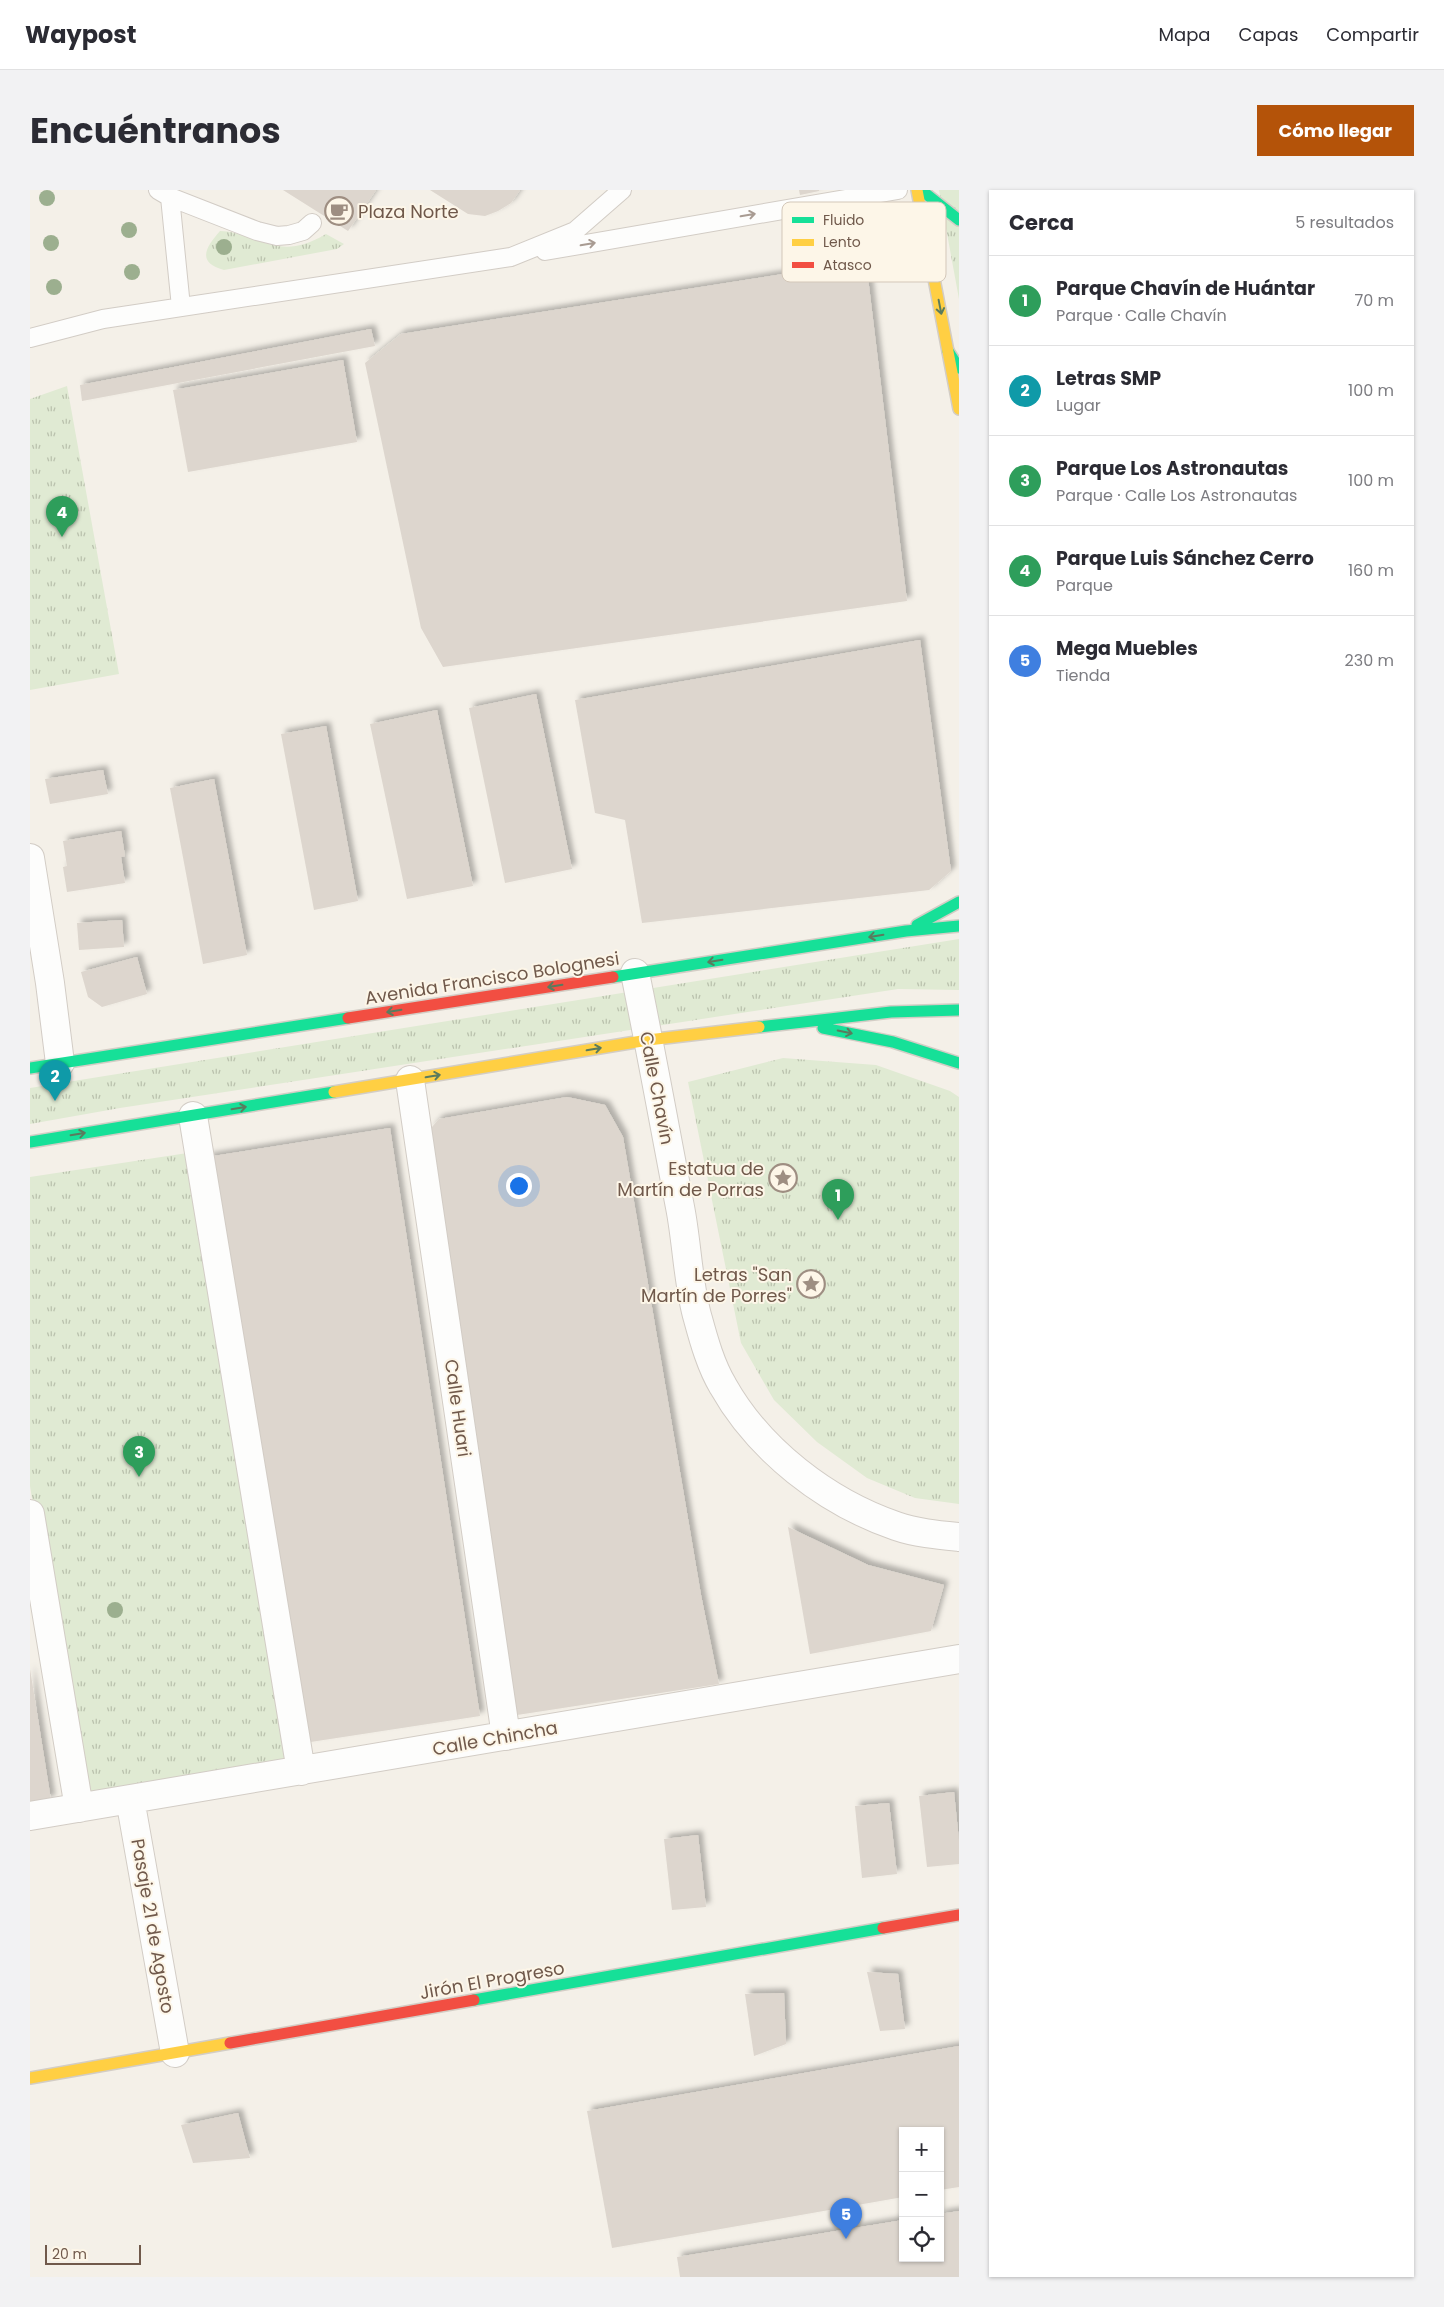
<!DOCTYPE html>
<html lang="es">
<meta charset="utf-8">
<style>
body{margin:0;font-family:Poppins,sans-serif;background:#f2f2f3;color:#2b2b33}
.controls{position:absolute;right:15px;bottom:15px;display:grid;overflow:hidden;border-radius:0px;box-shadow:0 1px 4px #0004}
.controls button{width:45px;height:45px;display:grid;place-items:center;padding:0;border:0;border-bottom:1px solid #e1e1e2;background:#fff;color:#2b2b33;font:25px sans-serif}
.scale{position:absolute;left:15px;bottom:12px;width:96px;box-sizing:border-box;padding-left:5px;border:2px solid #70594b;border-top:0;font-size:14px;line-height:18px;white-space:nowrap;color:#70594b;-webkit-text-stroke:4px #fdf6e8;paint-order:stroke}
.you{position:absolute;left:488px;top:995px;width:18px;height:18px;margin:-12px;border:4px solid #fff;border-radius:50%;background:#1a73e8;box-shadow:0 0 0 8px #1a73e833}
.badge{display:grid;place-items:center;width:32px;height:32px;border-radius:50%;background:#b45309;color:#fff;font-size:16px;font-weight:700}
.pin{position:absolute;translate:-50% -41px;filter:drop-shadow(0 1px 2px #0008)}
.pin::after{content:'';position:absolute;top:26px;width:18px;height:15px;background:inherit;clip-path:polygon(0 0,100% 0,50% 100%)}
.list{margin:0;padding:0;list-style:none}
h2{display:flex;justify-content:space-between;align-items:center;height:65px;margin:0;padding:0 20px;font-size:21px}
h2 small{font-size:16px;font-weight:400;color:#7c7c81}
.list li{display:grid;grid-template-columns:32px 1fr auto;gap:15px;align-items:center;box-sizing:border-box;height:90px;padding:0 20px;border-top:1px solid #e1e1e2}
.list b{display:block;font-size:19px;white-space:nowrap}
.list p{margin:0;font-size:16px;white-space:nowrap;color:#7c7c81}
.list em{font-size:16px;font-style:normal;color:#7c7c81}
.icon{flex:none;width:28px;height:28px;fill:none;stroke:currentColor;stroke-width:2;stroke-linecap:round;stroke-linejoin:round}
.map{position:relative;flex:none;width:929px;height:2087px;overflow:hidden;border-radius:0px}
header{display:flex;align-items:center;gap:30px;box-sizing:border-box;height:70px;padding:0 25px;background:#fff;border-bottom:1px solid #e1e1e2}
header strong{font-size:24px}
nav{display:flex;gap:28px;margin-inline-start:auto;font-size:18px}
.intro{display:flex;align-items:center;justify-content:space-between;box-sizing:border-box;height:120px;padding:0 30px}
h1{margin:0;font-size:35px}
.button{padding:12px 22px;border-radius:0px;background:#b45309;color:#fff;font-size:18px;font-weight:700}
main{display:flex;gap:30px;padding:0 30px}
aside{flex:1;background:#fff;border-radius:0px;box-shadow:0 1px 4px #0004}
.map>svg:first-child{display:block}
</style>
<header>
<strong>Waypost</strong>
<nav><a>Mapa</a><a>Capas</a><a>Compartir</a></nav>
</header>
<div class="intro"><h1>Encuéntranos</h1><a class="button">Cómo llegar</a></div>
<main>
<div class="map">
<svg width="929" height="2087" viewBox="0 0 929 2087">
<defs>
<pattern id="grass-tufts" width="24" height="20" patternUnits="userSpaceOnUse" patternTransform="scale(1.25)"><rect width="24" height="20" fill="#e0ead3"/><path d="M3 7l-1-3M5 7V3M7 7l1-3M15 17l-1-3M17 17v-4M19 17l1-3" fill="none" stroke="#bac1ad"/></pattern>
<filter id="shadow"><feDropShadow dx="4.5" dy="-4.5" stdDeviation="2.5" flood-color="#0004"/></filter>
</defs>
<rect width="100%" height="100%" fill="#f4f0e8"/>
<path fill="url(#grass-tufts)" d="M909,0h20v109z
M190,41c10,0 18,3 27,6 32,12 48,15 79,-3l18,10 -7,5 -113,21c-29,-8 -17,-24 -4,-39z
M37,196l52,288 -89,16v-291z
M929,749v51l-61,-1 -778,119 -90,16v-36z
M753,868l93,7 74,26 9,6v407l-44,-6 -48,-20 -50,-36 -43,-42 -33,-57 -53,-261z
M164,962l101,609 -215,34 -50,-309v-309z"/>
<path fill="#ddd6ce" filter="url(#shadow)" d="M253,0h93l-28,41z
M400,0h90l-9,13 -13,8 -13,5 -17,-2z
M769,0h20v1l-19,4z
M836,71l41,340 -464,66 -22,-39 -56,-265 36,-29z
M341,139l4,17 -293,55 -2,-16z
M313,170l14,82 -169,30 -15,-82z
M890,450l31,231 -22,19 -287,33 -17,-103 -30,-7 -20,-113z
M506,504l36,175 -67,14 -36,-175z
M407,520l36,176 -66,13 -37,-175z
M296,536l32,175 -44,9 -33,-176z
M73,580l5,24 -58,10 -5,-25z
M184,589l33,176 -44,9 -33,-176z
M91,641l4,25 -4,1 4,26 -58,9 -4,-25 4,-1 -4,-25z
M92,730l2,27 -45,3 -2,-27z
M107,767l10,37 -45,13 -14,-10 -7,-25z
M537,907l38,8 18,32 78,458 18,89 -202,31 -46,-318 -43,-255 4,-15 7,-8z
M360,938l90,588 -176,27 -97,-586z
M758,1337l80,38 76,20 -13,46 -121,23z
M0,1479l21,131 -21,3z
M924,1602l5,49v23l-32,3 -8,-71z
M859,1613l8,71 -35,4 -7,-72z
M668,1645l8,72 -34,3 -8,-71z
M837,1782l31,2 7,55 -25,2z
M754,1803l2,51 -32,12 -9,-62z
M929,1856v141l-19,3v-59h-37v66l-291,51 -25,-137z
M208,1923l12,45 -57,5 -12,-38z
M929,2021v66h-279l-3,-20 226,-37v38h37v-44z"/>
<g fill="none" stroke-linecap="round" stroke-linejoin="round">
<defs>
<path id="lane" d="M128,0l12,7 87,34 20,5 12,-1 14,-4 9,-8
M140,7l11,110
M515,61l353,-61
M0,148l73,-19 408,-62 64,-26 47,-41"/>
<path id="street" d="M0,668l20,125 10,80
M605,783c16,78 30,156 45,234 7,35 8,79 18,112 6,22 13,47 25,67 36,64 103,116 173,140 20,7 42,9 63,11
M380,890l96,656
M163,926l108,655
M0,1324l49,294
M100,1609l45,254
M0,1626l929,-157"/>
<path id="fast" d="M891,0l38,30
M918,161l11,17
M887,735l42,-23
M583,787l293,-46 53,-5
M729,837l132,-15 68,-2
M793,838l70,14 66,21
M0,878l318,-50
M0,952l304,-50
M444,1810l409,-72"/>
<path id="slow" d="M887,0l42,219
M304,902l314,-52 111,-13
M0,1888l200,-35"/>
<path id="jam" d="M318,828l265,-41
M853,1738l76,-13
M200,1853l244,-43"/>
</defs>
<use href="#lane" stroke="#d2ccc5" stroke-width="20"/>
<use href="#street" stroke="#d2ccc5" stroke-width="30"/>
<use href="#fast" stroke="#d3cdc5" stroke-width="14"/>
<use href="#slow" stroke="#d3cdc5" stroke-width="14"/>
<use href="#jam" stroke="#d3cdc5" stroke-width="14"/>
<use href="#lane" stroke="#fdfdfc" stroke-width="18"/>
<use href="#street" stroke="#fdfdfc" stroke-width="28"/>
<use href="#fast" stroke="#16e098" stroke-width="11"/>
<use href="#slow" stroke="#ffcf43" stroke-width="11"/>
<use href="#jam" stroke="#f24e42" stroke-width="11"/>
</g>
<g fill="#9caf8f">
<circle cx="17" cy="8" r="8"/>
<circle cx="99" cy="40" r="8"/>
<circle cx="21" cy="53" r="8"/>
<circle cx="194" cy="57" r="8"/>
<circle cx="102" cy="82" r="8"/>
<circle cx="24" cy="97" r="8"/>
<circle cx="85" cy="1420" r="8"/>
</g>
<defs><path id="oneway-shaft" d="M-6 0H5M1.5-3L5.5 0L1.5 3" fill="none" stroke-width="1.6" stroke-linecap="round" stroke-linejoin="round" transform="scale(1.25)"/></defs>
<g stroke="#a89b92">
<use href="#oneway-shaft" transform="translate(718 25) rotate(-10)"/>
<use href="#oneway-shaft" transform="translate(558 54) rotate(-10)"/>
</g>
<g stroke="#5a7b5e">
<use href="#oneway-shaft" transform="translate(910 117) rotate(79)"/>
<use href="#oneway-shaft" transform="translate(846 746) rotate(171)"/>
<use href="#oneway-shaft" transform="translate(685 771) rotate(171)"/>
<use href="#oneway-shaft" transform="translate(525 796) rotate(171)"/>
<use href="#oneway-shaft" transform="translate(364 821) rotate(171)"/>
<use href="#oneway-shaft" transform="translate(815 842) rotate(12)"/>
<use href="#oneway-shaft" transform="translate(564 859) rotate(-10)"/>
<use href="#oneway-shaft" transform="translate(403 886) rotate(-10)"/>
<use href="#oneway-shaft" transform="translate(209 918) rotate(-9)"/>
<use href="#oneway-shaft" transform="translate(48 944) rotate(-9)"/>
</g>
<defs>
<symbol id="cafe-ring" viewBox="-11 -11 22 22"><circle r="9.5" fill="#fdf6e8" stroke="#9e8e82" stroke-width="1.5"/><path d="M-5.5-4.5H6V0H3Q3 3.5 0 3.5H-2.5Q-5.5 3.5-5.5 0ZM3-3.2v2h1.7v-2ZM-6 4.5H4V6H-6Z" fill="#9e8e82"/></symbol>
<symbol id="sight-ring" viewBox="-11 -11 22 22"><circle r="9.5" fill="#fdf6e8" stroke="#9e8e82" stroke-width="1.5"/><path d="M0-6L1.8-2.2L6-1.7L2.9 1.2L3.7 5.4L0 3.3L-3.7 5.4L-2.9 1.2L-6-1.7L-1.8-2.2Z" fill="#9e8e82"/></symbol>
</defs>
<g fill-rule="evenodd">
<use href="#cafe-ring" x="293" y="5" width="32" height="32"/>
<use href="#sight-ring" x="737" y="972" width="32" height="32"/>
<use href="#sight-ring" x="765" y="1078" width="32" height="32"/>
</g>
<g text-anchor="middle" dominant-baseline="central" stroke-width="4" stroke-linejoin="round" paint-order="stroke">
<g font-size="18" fill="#70594b" stroke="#fdf6e8" text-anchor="end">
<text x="328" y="21" text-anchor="start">Plaza Norte</text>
<text x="734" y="978">Estatua de<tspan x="734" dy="21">Martín de Porras</tspan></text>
<text x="762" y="1084">Letras "San<tspan x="762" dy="21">Martín de Porres"</tspan></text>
</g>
<g font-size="18" fill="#70594b" stroke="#fdf6e8">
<text transform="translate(462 788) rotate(-9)">Avenida Francisco Bolognesi</text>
<text transform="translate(627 898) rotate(79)">Calle Chavín</text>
<text transform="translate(428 1218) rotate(82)">Calle Huari</text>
<text transform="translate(465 1548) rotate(-10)">Calle Chincha</text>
<text transform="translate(123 1736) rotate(80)">Pasaje 21 de Agosto</text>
<text transform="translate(462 1790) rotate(-10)">Jirón El Progreso</text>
</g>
</g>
<rect x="752" y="12" width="164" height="80" rx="8" fill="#fdf6e8" stroke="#d3c7b9" stroke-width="1"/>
<rect x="762" y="27" width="22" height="6" fill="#16e098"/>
<rect x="762" y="49" width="22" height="7" fill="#ffcf43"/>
<rect x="762" y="72" width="22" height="6" fill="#f24e42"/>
<g font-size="14" fill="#70594b">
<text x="793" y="35">Fluido</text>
<text x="793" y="57">Lento</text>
<text x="793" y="80">Atasco</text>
</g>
</svg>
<div class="controls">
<button>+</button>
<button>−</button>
<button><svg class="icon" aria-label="locate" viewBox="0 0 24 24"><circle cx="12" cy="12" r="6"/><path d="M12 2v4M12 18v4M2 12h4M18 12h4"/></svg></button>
</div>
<div class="scale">20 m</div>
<div class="you"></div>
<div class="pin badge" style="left:808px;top:1030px;background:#2e9e5b">1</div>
<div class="pin badge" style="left:25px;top:911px;background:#0f9aa8">2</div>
<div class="pin badge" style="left:109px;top:1287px;background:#2e9e5b">3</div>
<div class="pin badge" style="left:32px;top:347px;background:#2e9e5b">4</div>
<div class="pin badge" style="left:816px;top:2049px;background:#3f7fe0">5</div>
</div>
<aside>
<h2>Cerca<small>5 resultados</small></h2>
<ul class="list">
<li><span class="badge" style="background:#2e9e5b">1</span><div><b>Parque Chavín de Huántar</b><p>Parque · Calle Chavín</p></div><em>70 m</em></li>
<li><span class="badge" style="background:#0f9aa8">2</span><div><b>Letras SMP</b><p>Lugar</p></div><em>100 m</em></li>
<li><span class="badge" style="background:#2e9e5b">3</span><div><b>Parque Los Astronautas</b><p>Parque · Calle Los Astronautas</p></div><em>100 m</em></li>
<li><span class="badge" style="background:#2e9e5b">4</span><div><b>Parque Luis Sánchez Cerro</b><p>Parque</p></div><em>160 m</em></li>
<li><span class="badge" style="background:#3f7fe0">5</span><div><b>Mega Muebles</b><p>Tienda</p></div><em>230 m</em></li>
</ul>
</aside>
</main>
